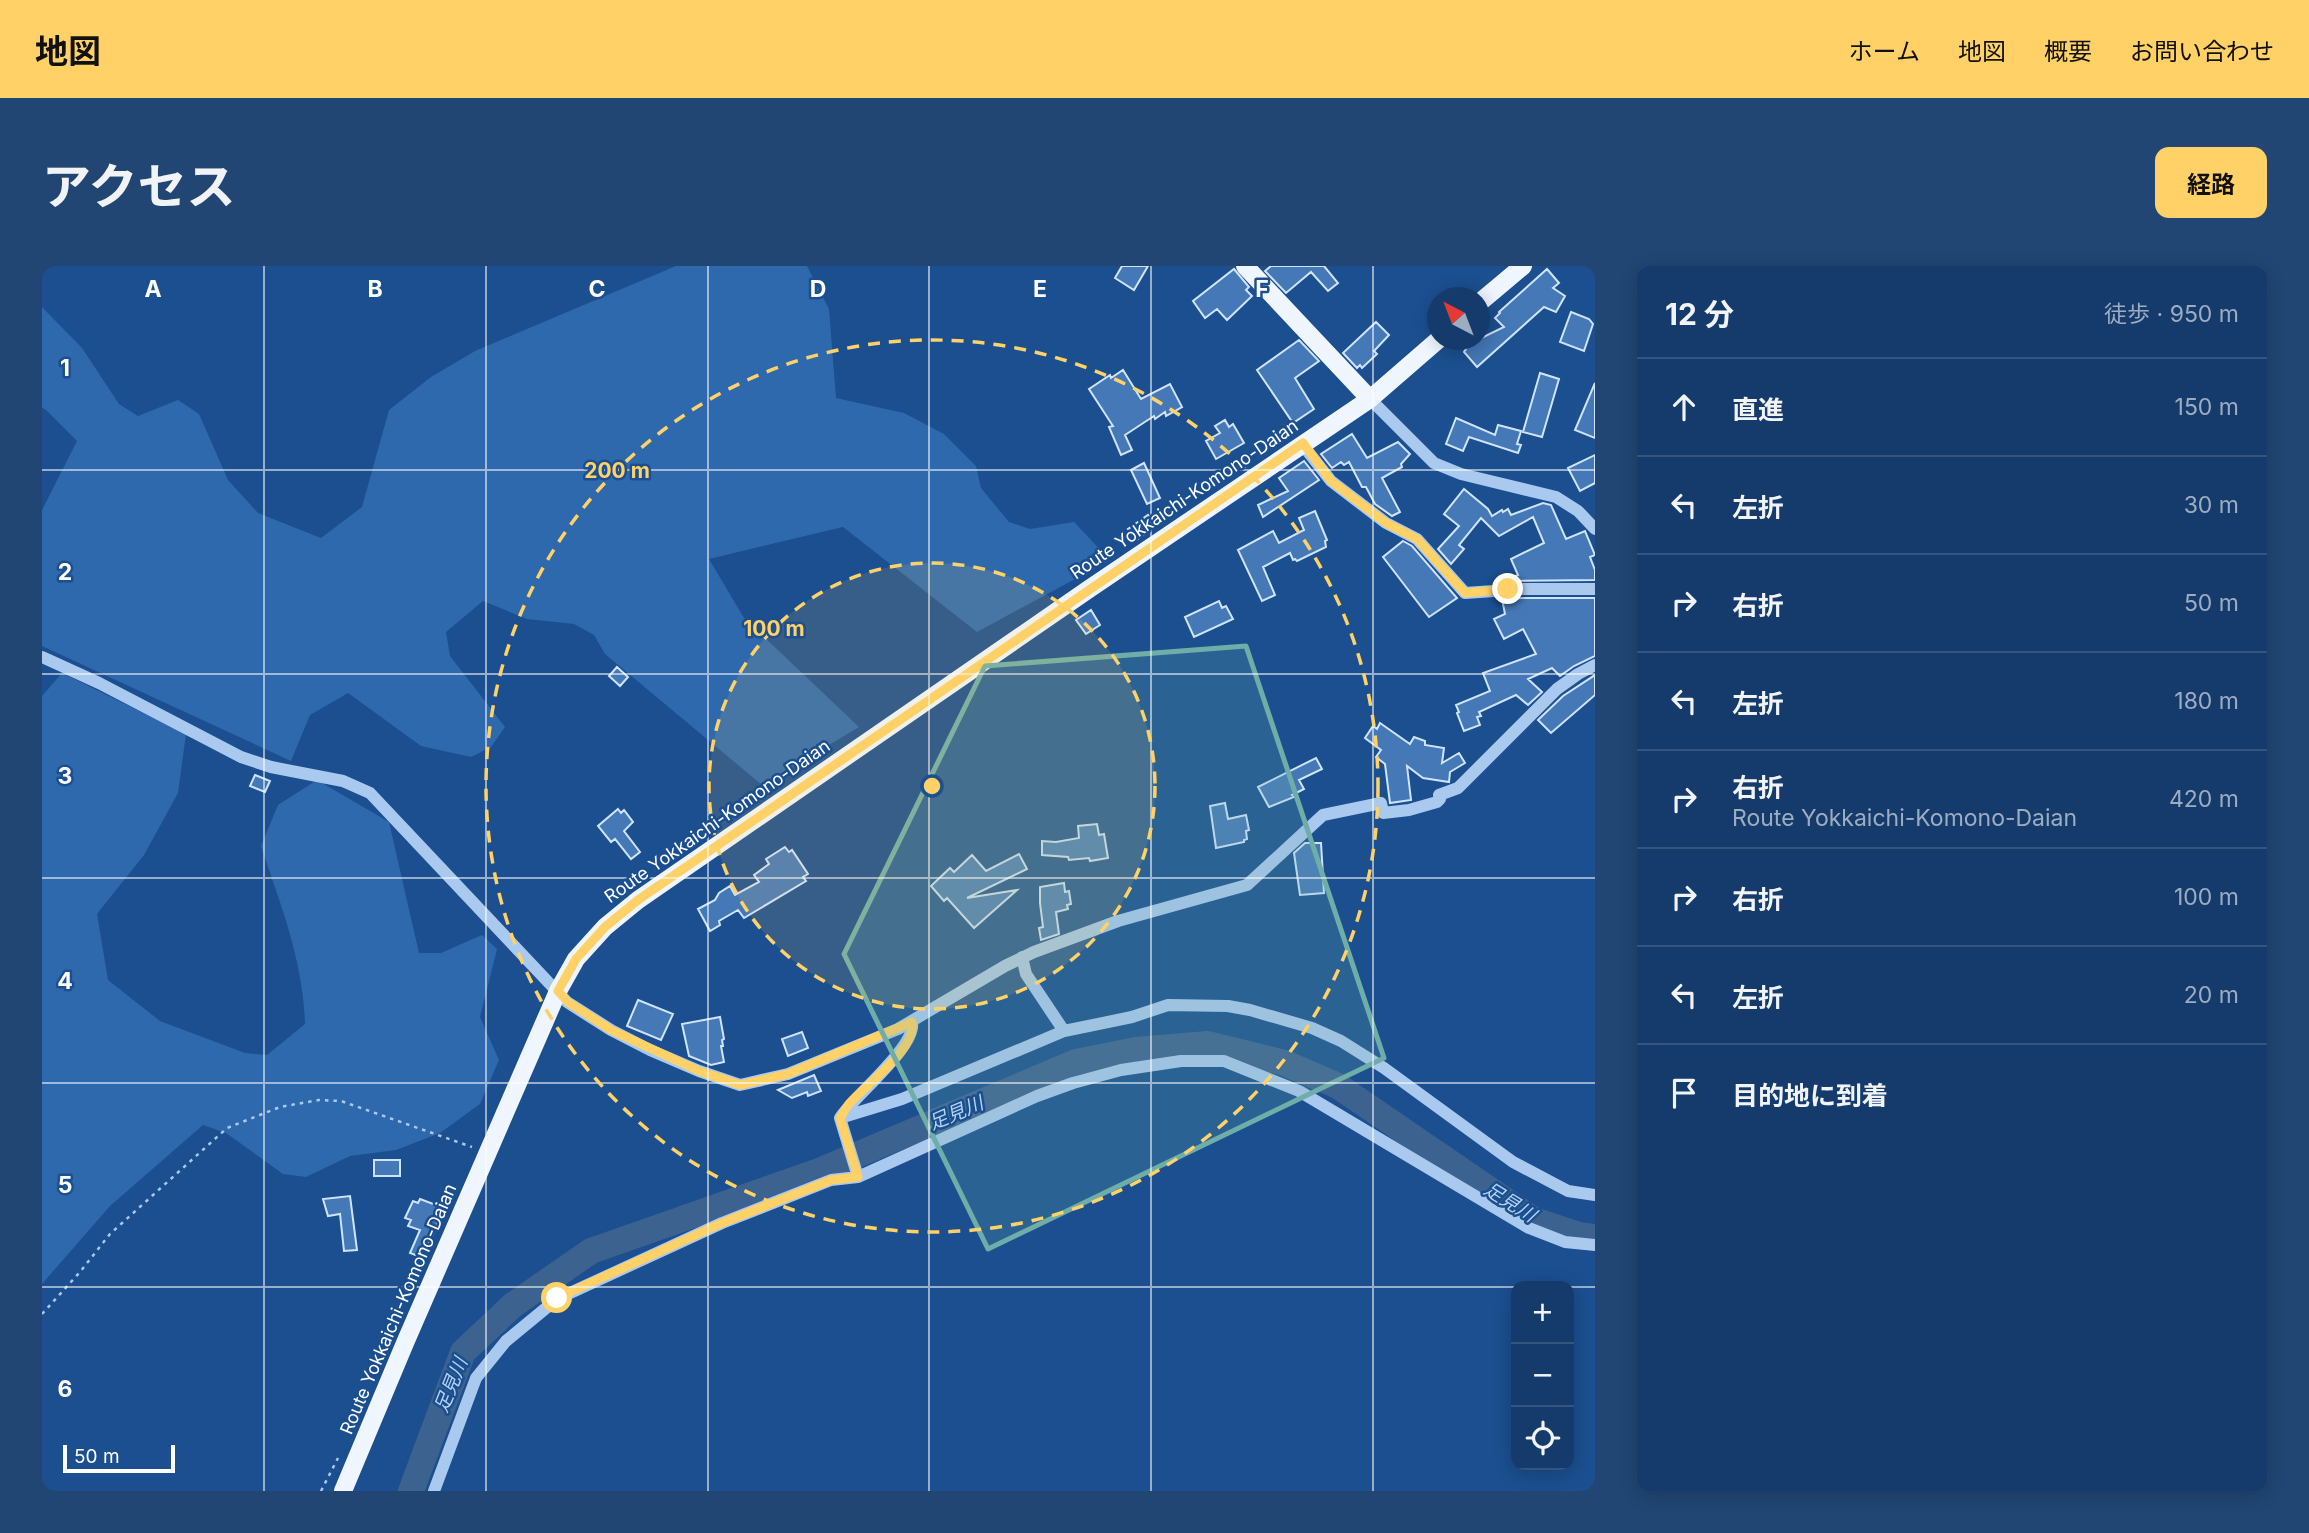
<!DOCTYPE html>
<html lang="ja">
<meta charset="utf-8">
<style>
body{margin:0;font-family:Inter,"Noto Sans JP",sans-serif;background:#214673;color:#f1f3f6}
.controls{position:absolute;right:21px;bottom:21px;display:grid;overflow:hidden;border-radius:14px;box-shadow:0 4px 18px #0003}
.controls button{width:63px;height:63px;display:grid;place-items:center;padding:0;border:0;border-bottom:2px solid #33557e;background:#143b6b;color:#f1f3f6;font:35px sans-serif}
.compass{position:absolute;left:1385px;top:21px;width:63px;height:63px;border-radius:50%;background:#143b6b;box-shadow:0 4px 18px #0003;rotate:318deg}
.scale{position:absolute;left:21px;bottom:18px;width:112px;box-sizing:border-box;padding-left:7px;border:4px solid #fff;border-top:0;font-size:19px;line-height:24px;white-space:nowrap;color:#fff;-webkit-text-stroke:5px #1b4f8f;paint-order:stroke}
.stop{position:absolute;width:21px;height:21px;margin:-16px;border:5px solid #ffd166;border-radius:50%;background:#fff}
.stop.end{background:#ffd166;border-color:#fff;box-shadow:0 2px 7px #0008}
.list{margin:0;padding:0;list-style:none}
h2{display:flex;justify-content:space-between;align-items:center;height:91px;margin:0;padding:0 28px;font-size:30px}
h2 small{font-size:23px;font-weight:400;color:#9dadc1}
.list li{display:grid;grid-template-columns:46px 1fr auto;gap:21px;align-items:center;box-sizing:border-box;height:98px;padding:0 28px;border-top:2px solid #33557e}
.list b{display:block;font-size:26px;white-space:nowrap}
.list p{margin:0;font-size:23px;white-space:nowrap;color:#9dadc1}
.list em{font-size:23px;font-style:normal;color:#9dadc1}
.icon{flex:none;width:38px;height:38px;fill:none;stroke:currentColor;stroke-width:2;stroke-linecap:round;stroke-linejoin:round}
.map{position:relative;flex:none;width:1553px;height:1225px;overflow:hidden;border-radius:14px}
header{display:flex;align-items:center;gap:42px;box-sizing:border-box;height:98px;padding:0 35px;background:#ffd166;color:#111}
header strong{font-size:33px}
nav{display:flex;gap:38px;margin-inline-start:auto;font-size:24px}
.intro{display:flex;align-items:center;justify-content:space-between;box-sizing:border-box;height:168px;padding:0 42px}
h1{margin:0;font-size:49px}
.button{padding:18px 32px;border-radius:14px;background:#ffd166;color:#111;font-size:24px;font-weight:700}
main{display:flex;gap:42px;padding:0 42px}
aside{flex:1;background:#143b6b;border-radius:14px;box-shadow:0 4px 18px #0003}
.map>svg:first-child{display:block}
</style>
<header>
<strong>地図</strong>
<nav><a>ホーム</a><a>地図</a><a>概要</a><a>お問い合わせ</a></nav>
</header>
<div class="intro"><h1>アクセス</h1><a class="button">経路</a></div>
<main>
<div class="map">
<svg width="1553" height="1225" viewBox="0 0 1553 1225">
<rect width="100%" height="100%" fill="#1b4f8f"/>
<path fill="#2e69ad" d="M634,0h131l22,43 7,89 68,15 40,21 32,32 5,22 28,34 21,7 44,-7 36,38 -133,72 -134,-105 -134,32 35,59 115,109 -97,58 -157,-131 -11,-19 -20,-11 -47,-5 -44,-18 -37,31 4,24 55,71 -14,20 -20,10 -50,-11 -73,-53 -38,22 -19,46 -249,-115v-136l35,-69 -32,-32 -3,-1v-101l40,41 37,56 19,12 40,-16 21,14 29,66 30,33 63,25 41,-31 27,-97 42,-33 44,-26z
M20,407l124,61 -8,59 -34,62 -47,59 11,66 52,41 85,32 22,2 38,-31c-2,-64 -24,-118 -44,-178l17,-41 39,-25 72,42 30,131h22l41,-18 15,14 -17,68 19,43 -19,44 -40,29 -44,17 -46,6 -44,21 -23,-3 -57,-41 -23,-8 -93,81 -68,78v-588z"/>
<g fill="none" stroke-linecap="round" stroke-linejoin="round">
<path stroke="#3c6290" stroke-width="26" d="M369,1225l52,-139 50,-47 78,-54 228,-80 257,-109 60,-12 72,-6 77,19 53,23 196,134 45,15 16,2"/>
</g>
<path fill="#4478b7" stroke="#cfe3fa" stroke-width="2" d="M1080,0h26l-14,24 -19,-12z
M1229,0h53l14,17 -10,8 -17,-19 -25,21 -21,-22z
M1192,3l15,18 -3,3 6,6 -25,24 -10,-11 -12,9 -12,-17z
M1505,3l12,14 -6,5 12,8 -9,16 -12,-5 -67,60 -13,-15 5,-8 35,-17 -9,-9 5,-5 -1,-1z
M1529,46l18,7 4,5 -9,27 -24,-9z
M1334,56l13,13 -15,16 3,3 -15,14 -2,-3 -3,3 -14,-15z
M1257,74l20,21 -24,17 19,31 -21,14 -36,-53z
M1081,104l18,29 29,-15 12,23 -16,9 -1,-4 -10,7 -1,-3 -29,19 7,15 -11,5 -12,-28 4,-1 -24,-37 21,-14 1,3z
M1498,107l19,6 -17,58 -19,-5z
M1553,117v55l-20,-8z
M1414,152l39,17 3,-10 23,6 -4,13 4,1 -3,8 -49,-16 -6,14 -17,-7z
M1183,154l4,7 4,-3 11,19 -28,16 -10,-18 14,-8 -5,-7z
M1310,168l15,24 31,-16 12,12 -9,10 1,3 -20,11 18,34 -8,4 -17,-12 -9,-17h-4l-13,-25 -5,3 -3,-3 -9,6 -11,-14z
M1553,189v28l-15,8 -12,-23z
M1262,195l15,19 -56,37 -5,-12 30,-14 -9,-13z
M1102,197l16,35 -13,6 -16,-34z
M1422,223l24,20 4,7 10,-6 1,2 5,-3 3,6 32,-12 8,2 15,34 19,-8 10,24 -5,2 5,13v10l-84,1 -1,-2 8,-4 -7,-16 33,-16 -11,-26 -34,19 -18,-18 -22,27 5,4 -13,15 -13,-15 21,-23 -15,-12z
M1273,245l12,29 -2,1 1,6 -29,14 -2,-2 -2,1 -3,-7 -27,14 12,28 -13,6 -24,-51 35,-19 6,12 25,-13 -5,-12z
M1106,249l8,11 -20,14 -8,-11z
M1361,275l9,5 45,52 -28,19 -46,-60z
M1481,332h72v58l-21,10 -14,10 -8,-8 -24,11 14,13 -14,13 -12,-10 -37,17 2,4 -4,1 3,8 -16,6 -7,-18 2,-1 -3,-7 34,-14 -7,-18 53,-19 -13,-25 -19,10 -10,-20 11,-5 -3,-15z
M1177,335l3,7 4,-2 7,13 -39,18 -9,-20z
M1049,344l9,15 -14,9 -10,-14z
M575,401l11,10 -8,9 -11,-10z
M1553,409v20l-44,38 -13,-13 25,-24z
M1338,457l30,21 4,-7 11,4v4l19,3 -2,15 17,-10 6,10 -15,9 -1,10 -26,-4 -16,-12 4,34 -21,3 -5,-39 -9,-7 5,-7 -16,-12 8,-12 4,3z
M1274,492l6,11 -23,11 5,9 -12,6 2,2 -25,10 -11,-20z
M213,509l15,6 -5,11 -15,-6z
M1183,537l3,16 18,-4 3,15 -3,1 1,8 -3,1v2l-28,6 -6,-42z
M576,543l3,4 3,-3 9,12 -9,9 16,21 -9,7 -16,-20 -4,3 -13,-16z
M1055,558l2,11 5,-1 4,24 -18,3 -1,-3 -20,2 -1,-3 -26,-2v-14l14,1 23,-4 -1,-12z
M1263,577h16l3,50 -24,2 -6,-42z
M743,581l4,5 3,-2 16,24 -5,3 3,4 -62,37 -6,-8 -19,11 1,4 -10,6 -12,-22 17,-9 4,-7 11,-7 5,9 24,-13 -5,-7 15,-11 -3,-5z
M977,588l8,15 -60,29 50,-8 -43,38 -27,-30 -3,3 -13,-15 19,-18 4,4 18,-17 14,16z
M1022,617l1,9 4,-1 2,13 -4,1 1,4 -12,3 3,22 -18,6 -2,-12 4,-1 -3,-24v-16z
M596,734l35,14 -12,26 -34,-14z
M678,751l4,22 -2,1 1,6h-2l3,16 -13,3 -22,-9 -7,-32z
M760,766l6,16 -20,8 -6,-17z
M772,809l7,16 -13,5 -1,-4 -15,6 -14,-8z
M332,894h26v16h-26z
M308,930l7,54 -13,1 -4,-37 -12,2 -5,-17z
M378,933l24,9 -21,50 -13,-5 10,-23 -12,-4 3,-6 -6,-2 8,-17 5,2z"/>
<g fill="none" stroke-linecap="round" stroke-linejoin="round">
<path stroke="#a9c9ee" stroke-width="2.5" stroke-dasharray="3.5 5" stroke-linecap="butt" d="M0,1048l38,-42 30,-38 117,-106 53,-21 39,-7 22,1 131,46
M279,1225l17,-33"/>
<path stroke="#a9c9ee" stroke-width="12" d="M1328,133l64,64 27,11 95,23 22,14 17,18
M1260,178l29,37 55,42 31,16 48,54 58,-4h72
M0,391l57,26 142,74 30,10 72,14 27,12 197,209 44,28 39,20 49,21 41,14 48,-11 110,-45 107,-63 29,-14 84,-31 129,-36 76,-70 58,-12 2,10 26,-3 28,-8 3,-3 -1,-4 19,-7 99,-99 21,-15 17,-9
M980,691l4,17 38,57
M798,852l62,-19 162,-68 68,-14 36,-12 60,1 22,4 62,18 29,13 43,27 129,94 55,29 27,4
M798,852c15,-23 77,-72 72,-96
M798,852l18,59
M392,1225l42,-113 30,-37 51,-42 165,-76 109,-43 27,-3 179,-81 36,-13 48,-13 60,-9h43l75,30 230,137 36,14 30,3"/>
<path stroke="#f0f6ff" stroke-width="18" d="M1203,0l125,133
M1437,37l44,-37
M301,1225l62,-148 153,-352 18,-32 29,-32 33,-27 451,-311 281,-190 68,-59"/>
</g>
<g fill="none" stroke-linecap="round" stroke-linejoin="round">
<path stroke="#ffd166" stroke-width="9" d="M515,1032l165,-75 109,-43 27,-3 -18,-59c3,-5 6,-10 9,-14 16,-19 68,-55 63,-82l-124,52 -48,11 -41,-14 -88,-41 -43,-28 -10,-11 18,-32 29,-32 33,-27 665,-457 28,38 55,42 31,16 48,54 43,-4"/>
</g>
<path fill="#6fada8" fill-opacity="0.2" stroke="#6fada8" stroke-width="5" stroke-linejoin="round" d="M1204,380l138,412 -396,191 -144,-295 141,-288z"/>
<path fill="none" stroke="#fff" stroke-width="2" stroke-opacity="0.55" d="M222,0v1225M444,0v1225M666,0v1225M887,0v1225M1109,0v1225M1331,0v1225M0,204h1553M0,408h1553M0,612h1553M0,817h1553M0,1021h1474M1527,1021h26"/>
<circle cx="890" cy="520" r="223" fill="#ffd166" fill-opacity=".12"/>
<g fill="none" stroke="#ffd166" stroke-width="3.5" stroke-dasharray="12 9">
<circle cx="890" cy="520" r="223"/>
<circle cx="890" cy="520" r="446"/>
</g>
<g text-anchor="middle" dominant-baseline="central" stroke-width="5" stroke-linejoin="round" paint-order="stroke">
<g font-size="18" fill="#fff" stroke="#1b4f8f">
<text transform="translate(1142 233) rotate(-34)">Route Yokkaichi-Komono-Daian</text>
<text transform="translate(675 555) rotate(-35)">Route Yokkaichi-Komono-Daian</text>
<text transform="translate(356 1043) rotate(-67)">Route Yokkaichi-Komono-Daian</text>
</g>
<g font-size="19" font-style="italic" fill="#b5d3f5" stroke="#1b4f8f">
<text transform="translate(914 847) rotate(-23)">足見川</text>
<text transform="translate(1468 936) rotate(32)">足見川</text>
<text transform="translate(409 1119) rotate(-68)">足見川</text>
</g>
</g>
<g font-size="23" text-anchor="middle" font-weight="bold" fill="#fff" stroke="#1b4f8f" stroke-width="5" stroke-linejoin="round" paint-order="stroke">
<text x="111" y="31">A</text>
<text x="333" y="31">B</text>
<text x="555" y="31">C</text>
<text x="776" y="31">D</text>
<text x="998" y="31">E</text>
<text x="1220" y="31">F</text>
<text x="23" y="110">1</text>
<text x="23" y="314">2</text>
<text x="23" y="518">3</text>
<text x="23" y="723">4</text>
<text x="23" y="927">5</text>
<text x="23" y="1131">6</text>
</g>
<circle cx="890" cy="520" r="10" fill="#ffd166" stroke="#1b4f8f" stroke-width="3.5"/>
<g font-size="21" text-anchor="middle" font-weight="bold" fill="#ffd166" stroke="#1b4f8f" stroke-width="5" stroke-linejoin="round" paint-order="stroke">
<text x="575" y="212">200 m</text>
<text x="732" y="370">100 m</text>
</g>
</svg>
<div class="controls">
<button>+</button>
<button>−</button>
<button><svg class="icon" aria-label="locate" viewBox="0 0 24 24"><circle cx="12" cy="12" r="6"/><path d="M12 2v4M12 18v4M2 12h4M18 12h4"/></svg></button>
</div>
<svg class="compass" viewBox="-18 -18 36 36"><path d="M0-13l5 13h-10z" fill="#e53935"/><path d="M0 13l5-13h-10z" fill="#9dadc1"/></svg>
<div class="scale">50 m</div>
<div class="stop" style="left:515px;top:1032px"></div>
<div class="stop end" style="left:1466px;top:323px"></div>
</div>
<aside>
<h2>12 分<small>徒歩 · 950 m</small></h2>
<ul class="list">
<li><svg class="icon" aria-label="ahead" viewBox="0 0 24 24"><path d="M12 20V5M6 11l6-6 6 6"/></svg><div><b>直進</b></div><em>150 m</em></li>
<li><svg class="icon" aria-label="left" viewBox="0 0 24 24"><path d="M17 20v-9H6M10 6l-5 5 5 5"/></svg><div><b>左折</b></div><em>30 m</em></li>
<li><svg class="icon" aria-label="right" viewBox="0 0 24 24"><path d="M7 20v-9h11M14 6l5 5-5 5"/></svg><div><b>右折</b></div><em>50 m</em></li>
<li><svg class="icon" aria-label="left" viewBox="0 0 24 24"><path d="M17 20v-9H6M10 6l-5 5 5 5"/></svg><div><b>左折</b></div><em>180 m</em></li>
<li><svg class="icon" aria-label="right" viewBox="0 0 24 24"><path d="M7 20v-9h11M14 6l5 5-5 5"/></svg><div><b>右折</b><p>Route Yokkaichi-Komono-Daian</p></div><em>420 m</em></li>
<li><svg class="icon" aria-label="right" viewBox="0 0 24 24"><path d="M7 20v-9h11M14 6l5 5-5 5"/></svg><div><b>右折</b></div><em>100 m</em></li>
<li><svg class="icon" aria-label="left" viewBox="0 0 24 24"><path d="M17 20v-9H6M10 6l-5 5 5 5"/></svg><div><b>左折</b></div><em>20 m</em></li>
<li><svg class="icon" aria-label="arrive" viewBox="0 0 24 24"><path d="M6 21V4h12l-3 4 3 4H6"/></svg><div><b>目的地に到着</b></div></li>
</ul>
</aside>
</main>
